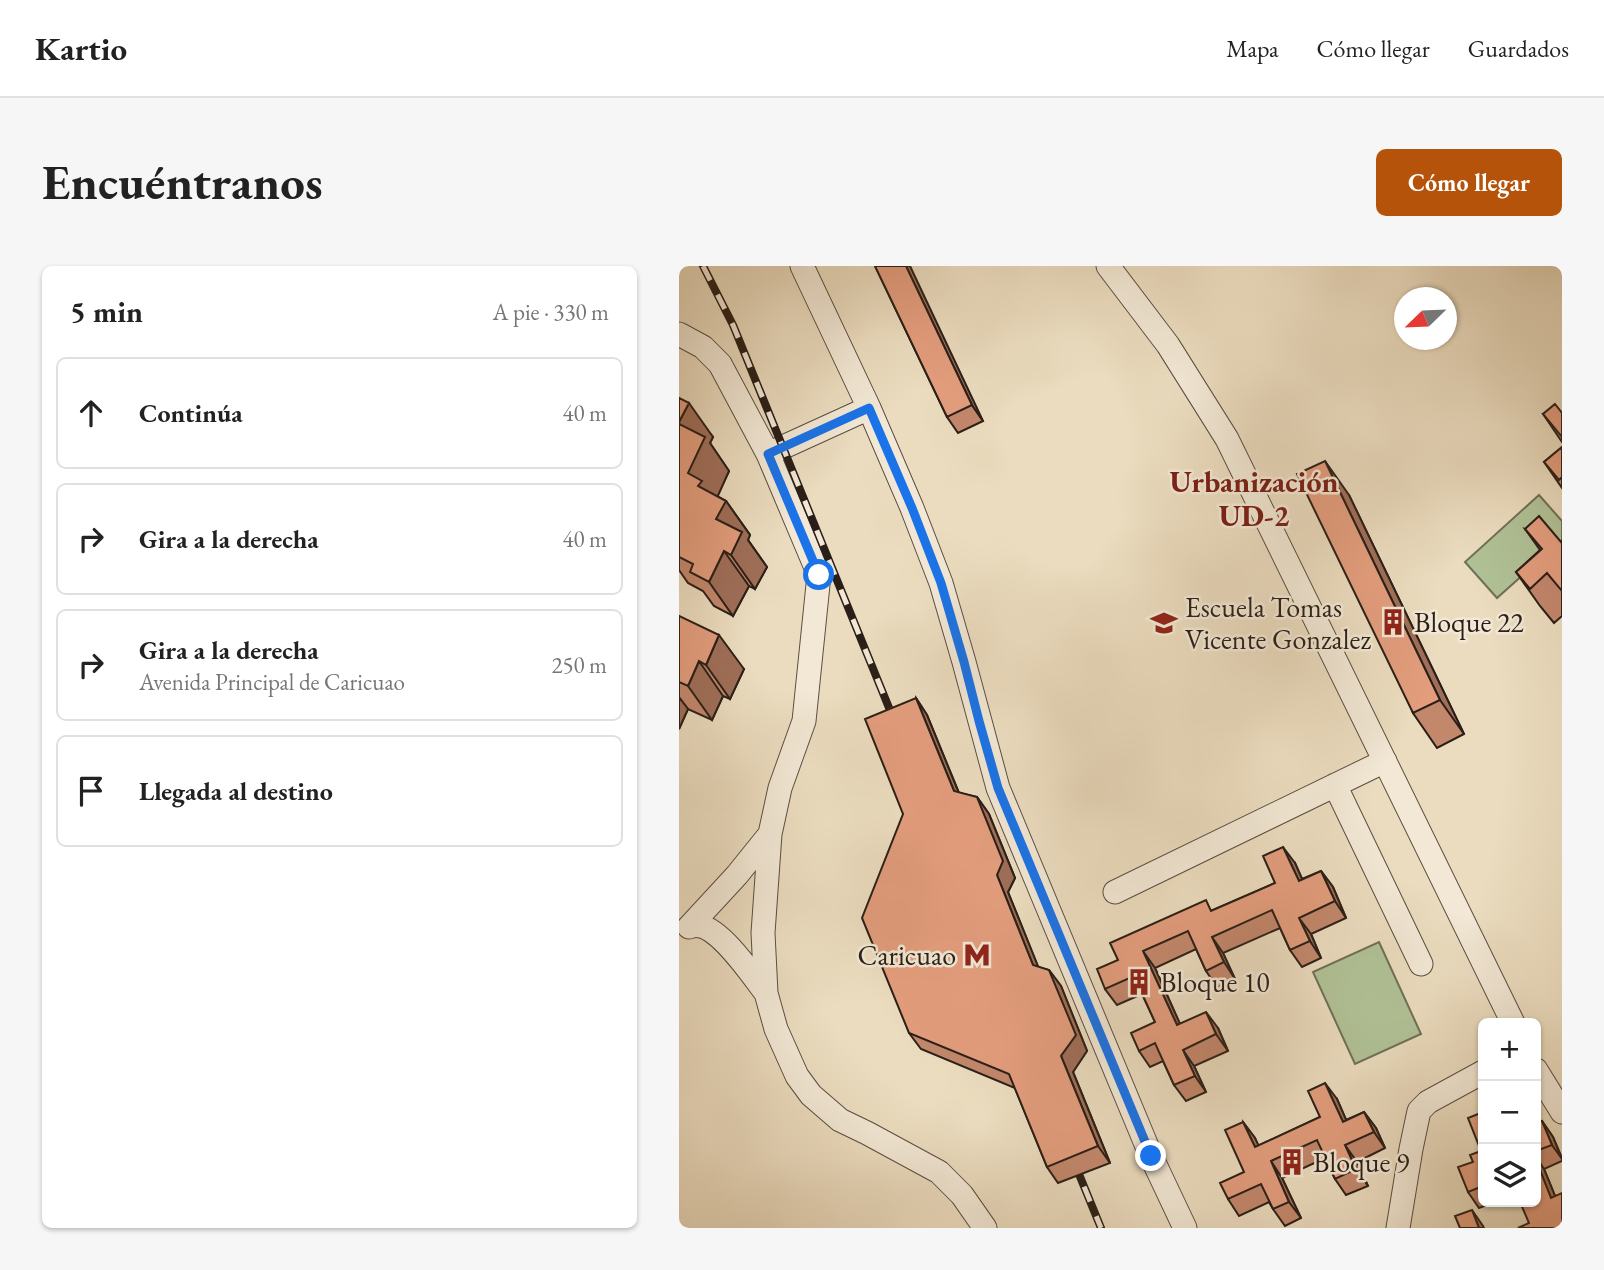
<!DOCTYPE html>
<html lang="es">
<meta charset="utf-8">
<style>
body{margin:0;font-family:"EB Garamond",serif;background:#f6f6f6;color:#222}
.controls{position:absolute;right:21px;bottom:21px;display:grid;overflow:hidden;border-radius:10px;box-shadow:0 2px 5px #0004}
.controls button{width:63px;height:63px;display:grid;place-items:center;padding:0;border:0;border-bottom:2px solid #e0e0e0;background:#fff;color:#222;font:35px sans-serif}
.compass{position:absolute;left:715px;top:21px;width:63px;height:63px;border-radius:50%;background:#fff;box-shadow:0 2px 5px #0004;rotate:247deg}
.stop{position:absolute;width:21px;height:21px;margin:-16px;border:5px solid #1a73e8;border-radius:50%;background:#fff}
.stop.end{background:#1a73e8;border-color:#fff;box-shadow:0 2px 7px #0008}
.list{margin:0;padding:0;list-style:none}
h2{display:flex;justify-content:space-between;align-items:center;height:91px;margin:0;padding:0 28px;font-size:30px}
h2 small{font-size:23px;font-weight:400;color:#767676}
.list li{display:grid;grid-template-columns:46px 1fr auto;gap:21px;align-items:center;box-sizing:border-box;height:112px;margin:0 14px 14px;padding:0 14px;border:2px solid #e0e0e0;border-radius:10px}
.list b{display:block;font-size:26px;white-space:nowrap}
.list p{margin:0;font-size:23px;white-space:nowrap;color:#767676}
.list em{font-size:23px;font-style:normal;color:#767676}
.icon{flex:none;width:38px;height:38px;fill:none;stroke:currentColor;stroke-width:2;stroke-linecap:round;stroke-linejoin:round}
.map{position:relative;flex:none;width:883px;height:962px;overflow:hidden;border-radius:10px}
header{display:flex;align-items:center;gap:42px;box-sizing:border-box;height:98px;padding:0 35px;background:#fff;border-bottom:2px solid #e0e0e0}
header strong{font-size:33px}
nav{display:flex;gap:38px;margin-inline-start:auto;font-size:24px}
.intro{display:flex;align-items:center;justify-content:space-between;box-sizing:border-box;height:168px;padding:0 42px}
h1{margin:0;font-size:49px}
.button{padding:18px 32px;border-radius:10px;background:#b45309;color:#fff;font-size:24px;font-weight:700}
main{display:flex;gap:42px;padding:0 42px}
aside{flex:1;background:#fff;border-radius:10px;box-shadow:0 2px 5px #0004}
.map>svg:first-child{display:block}
</style>
<header>
<strong>Kartio</strong>
<nav><a>Mapa</a><a>Cómo llegar</a><a>Guardados</a></nav>
</header>
<div class="intro"><h1>Encuéntranos</h1><a class="button">Cómo llegar</a></div>
<main>
<aside>
<h2>5 min<small>A pie · 330 m</small></h2>
<ul class="list">
<li><svg class="icon" aria-label="ahead" viewBox="0 0 24 24"><path d="M12 20V5M6 11l6-6 6 6"/></svg><div><b>Continúa</b></div><em>40 m</em></li>
<li><svg class="icon" aria-label="right" viewBox="0 0 24 24"><path d="M7 20v-9h11M14 6l5 5-5 5"/></svg><div><b>Gira a la derecha</b></div><em>40 m</em></li>
<li><svg class="icon" aria-label="right" viewBox="0 0 24 24"><path d="M7 20v-9h11M14 6l5 5-5 5"/></svg><div><b>Gira a la derecha</b><p>Avenida Principal de Caricuao</p></div><em>250 m</em></li>
<li><svg class="icon" aria-label="arrive" viewBox="0 0 24 24"><path d="M6 21V4h12l-3 4 3 4H6"/></svg><div><b>Llegada al destino</b></div></li>
</ul>
</aside>
<div class="map">
<svg width="883" height="962" viewBox="0 0 883 962">
<rect width="100%" height="100%" fill="#ebdcbf"/>
<filter id="stains"><feTurbulence type="fractalNoise" baseFrequency=".00286" numOctaves="4"/><feColorMatrix values="0 0 0 0 .2 0 0 0 0 .09 0 0 0 0 .02 0 0 0 .5 -.17"/></filter>
<radialGradient id="worn" r=".72"><stop offset=".6" stop-color="#630" stop-opacity="0"/><stop offset="1" stop-color="#630" stop-opacity=".3"/></radialGradient>
<path fill="#b1c297" stroke="#6e7058" stroke-width="2" d="M860,229l23,26v19l-65,58 -32,-36z
M700,676l42,92 -66,30 -42,-92z"/>
<g fill="none" stroke-linecap="round" stroke-linejoin="round">
<defs>
<path id="minor" d="M123,0l67,142 43,100 29,75 23,79 34,126 153,368 34,72
M429,0l60,79 59,94 286,584
M0,68l24,13 17,17 48,90 51,121 -15,146 -24,67 -10,46 -7,99 3,60 10,36 21,47 14,19 29,25 27,13 72,39 23,23 23,33
M89,188l101,-46
M656,519l86,179
M436,626l270,-131
M87,727c-14,-18 -44,-63 -66,-67 -4,-1 -8,0 -11,1l48,-52 33,-41
M857,804l26,42
M719,962l13,-79 8,-38 9,-9 55,-30"/>
</defs>
<use href="#minor" stroke="#5a4e42" stroke-width="25"/>
<use href="#minor" stroke="#f2e8d5" stroke-width="23"/>
<defs>
<path id="rail" d="M24,0l30,59 163,400
M393,891l29,71"/>
</defs>
<use href="#rail" stroke="#2a1f18" stroke-width="8"/>
<use href="#rail" stroke="#f2e8d5" stroke-width="5" stroke-dasharray="16" stroke-linecap="butt"/>
</g>
<path fill="#c3876c" stroke="#2a1f18" stroke-width="2" d="M196,0l108,155 -25,12 -11,-16z
M0,132l34,39 -3,6 19,28 -12,25 9,5 24,34 -2,5 19,27 -12,22 -6,-3 -16,30 -19,-10 -11,-15 -15,-8 -9,-13z
M883,147v29l-19,-28z
M883,181v41l-18,-26z
M670,229l115,239 -27,14 -24,-35z
M846,263l36,13 1,-1v75l-8,7 -14,-17 -24,-34 24,-22z
M0,350l65,53 -14,30 -7,-3 -11,24 -24,-11 -9,20z
M237,432l11,17 32,78 18,4 12,17 26,64 -7,14 30,75 11,3 12,16 26,65 -14,21 37,91 -52,20 -11,-16 -32,-79 -94,-39 -12,-16 -6,-219z
M616,597l7,16 19,-8 12,16 13,31 -35,16 10,24 -19,9 -12,-17 -10,-22 -57,25 12,26 -18,8 -11,-16 -10,-22 -41,19 25,56 38,4 10,23 -34,15 12,26 -20,9 -12,-16 -11,-24 -13,6 -11,-16 16,-29 -13,-28 -25,11 -12,-16 13,-29 95,-50 62,-27z
M658,833l9,21 18,-8 12,16 9,20 -28,14 11,24 -22,9 -11,-16 -10,-21 -43,20 19,40 -16,8 -12,-17 -4,-7 -30,14 -11,-17 16,-27 -1,-50 12,16 3,8 62,-29z
M804,846v90h12l-16,6 -11,-16 5,-30 8,-11z
M863,855l11,16 9,21v3l-18,8 11,27 -26,27 7,-21v-79z"/>
<path fill="#9f6e58" stroke="#2a1f18" stroke-width="2" d="M227,0h4l73,155 -11,-16z
M10,137l24,34 -3,6 19,28 -13,29 10,1 24,34 -2,5 19,27 -12,22 -24,-34 -15,-36 -28,-46 -9,-51z
M646,195l24,34 115,239 -24,-34z
M45,285l25,35 -16,30 -24,-34z
M40,369l25,34 -14,30 -24,-34z
M20,395l24,35 -11,24 -24,-34z
M0,431l9,12 -9,20z
M237,432l11,17 38,93 -11,-17z
M298,531l12,17 26,64 -7,14 36,89 -11,-16 -36,-90z
M604,581l12,16 15,34 -11,-16z
M642,605l12,16 13,31 -11,-17z
M620,652l12,16 10,24 -11,-17z
M533,671l11,16 12,26 -11,-17z
M464,685l12,17 33,74 -11,-17z
M370,704l12,16 26,65 -14,21 37,91 -12,-17 -37,-90z
M527,746l12,16 10,23 -12,-17z
M504,784l11,16 12,26 -11,-16z
M646,817l12,16 17,39 -11,-16z
M685,846l12,16 9,20 -11,-16z
M863,855l11,16 9,22 -10,-14z
M564,856l12,16 12,25 -12,-16z
M666,879l12,17 11,24 -12,-17z
M857,891l8,12 18,44 -11,-15 -15,-38z
M592,895l11,17 19,40 -12,-16z
M793,944l11,16 1,2h-5z"/>
<path fill="#e39d7d" stroke="#2a1f18" stroke-width="2" d="M196,0h31l66,139 -25,12z
M0,132l10,5 -10,19z
M876,138l7,9v24l-19,-23z
M0,158l26,13 -17,36 14,8 -4,5 28,15 -10,18 26,13 -11,23 -7,-4 -15,31 -19,-10 3,-8 -14,-7z
M883,181v30l-3,3 -15,-18z
M646,195l115,239 -27,13 -116,-239z
M860,250l22,26 1,-1v50l-15,-18 -17,16 -14,-17 26,-23 -17,-20z
M0,350l40,19 -13,30 -7,-4 -11,25 -9,-4z
M237,432l38,93 23,6 26,64 -6,14 36,90 16,5 27,65 -15,21 37,90 -51,21 -38,-93 -100,-41 -47,-115 41,-104 -38,-95z
M604,581l16,34 22,-10 14,30 -36,17 11,23 -20,9 -18,-40 -60,27 12,25 -18,9 -18,-40 -45,20 34,74 29,-13 10,22 -33,16 12,26 -21,9 -19,-42 -16,8 -8,-18 24,-11 -21,-46 -29,13 -8,-20 21,-9 -8,-17 96,-43 5,11 64,-28 -12,-27z
M646,817l18,39 21,-10 10,20 -29,13 11,24 -21,10 -18,-39 -46,21 18,41 -16,7 -12,-25 -33,15 -8,-16 24,-11 -19,-42 18,-8 12,25 65,-30 -12,-26z
M804,846v74l-15,6 -10,-25 15,-5 -3,-7 11,-4 -13,-33z
M863,855l10,24 -16,6v-28z
M857,894l15,38 11,-5v35h-44l11,-5 -9,-21h16z
M793,944l7,18h-19l-5,-12z"/>
<g fill="none" stroke-linecap="round" stroke-linejoin="round">
<path stroke="#1a73e8" stroke-width="9" d="M140,309l-51,-121 101,-46 43,100 29,75 23,79 15,59 19,67 153,368"/>
</g>
<defs>
<symbol id="building-bare" viewBox="-9 -9 18 18"><path d="M-4-6H4V6H1V3H-1V6H-4ZM-2.5-4.3h1.7v1.8h-1.7ZM.8-4.3h1.7v1.8H.8ZM-2.5-1h1.7V.8h-1.7ZM.8-1h1.7V.8H.8Z" fill="#8f2418" stroke="#f2e8d5" stroke-width="2.5" paint-order="stroke"/></symbol>
<symbol id="school-bare" viewBox="-9 -9 18 18"><path d="M0-5L7-2L0 1L-7-2ZM-4 1L0 2.5L4 1V4Q0 6-4 4Z" fill="#8f2418" stroke="#f2e8d5" stroke-width="2.5" paint-order="stroke"/></symbol>
<symbol id="metro-bare" viewBox="-9 -9 18 18"><path d="M-5.5 5V-5H-3L0 0L3-5H5.5V5H3V-.5L0 4L-3-.5V5Z" fill="#8f2418" stroke="#f2e8d5" stroke-width="2.5" paint-order="stroke"/></symbol>
</defs>
<g fill-rule="evenodd">
<use href="#building-bare" x="695" y="337" width="38" height="38"/>
<use href="#school-bare" x="466" y="338" width="38" height="38"/>
<use href="#metro-bare" x="279" y="670" width="38" height="38"/>
<use href="#building-bare" x="441" y="697" width="38" height="38"/>
<use href="#building-bare" x="594" y="877" width="38" height="38"/>
</g>
<g text-anchor="middle" dominant-baseline="central" stroke-width="5" stroke-linejoin="round" paint-order="stroke">
<g font-size="28" fill="#2a1f18" stroke="#f2e8d5" text-anchor="start">
<text x="506" y="341">Escuela Tomas<tspan x="506" dy="32">Vicente Gonzalez</tspan></text>
<text x="735" y="356">Bloque 22</text>
<text x="277" y="689" text-anchor="end">Caricuao</text>
<text x="481" y="716">Bloque 10</text>
<text x="634" y="896">Bloque 9</text>
</g>
<g font-size="30" font-weight="bold" fill="#7a1f14" stroke="#f2e8d5">
<text x="575" y="215">Urbanización<tspan x="575" dy="34">UD-2</tspan></text>
</g>
</g>
<rect width="100%" height="100%" filter="url(#stains)"/>
<rect width="100%" height="100%" fill="url(#worn)"/>
</svg>
<div class="controls">
<button>+</button>
<button>−</button>
<button><svg class="icon" aria-label="layers" viewBox="0 0 24 24"><path d="M12 4l9 5-9 5-9-5zM3 14l9 5 9-5"/></svg></button>
</div>
<svg class="compass" viewBox="-18 -18 36 36"><path d="M0-13l5 13h-10z" fill="#e53935"/><path d="M0 13l5-13h-10z" fill="#767676"/></svg>
<div class="stop" style="left:140px;top:309px"></div>
<div class="stop end" style="left:472px;top:890px"></div>
</div>
</main>
